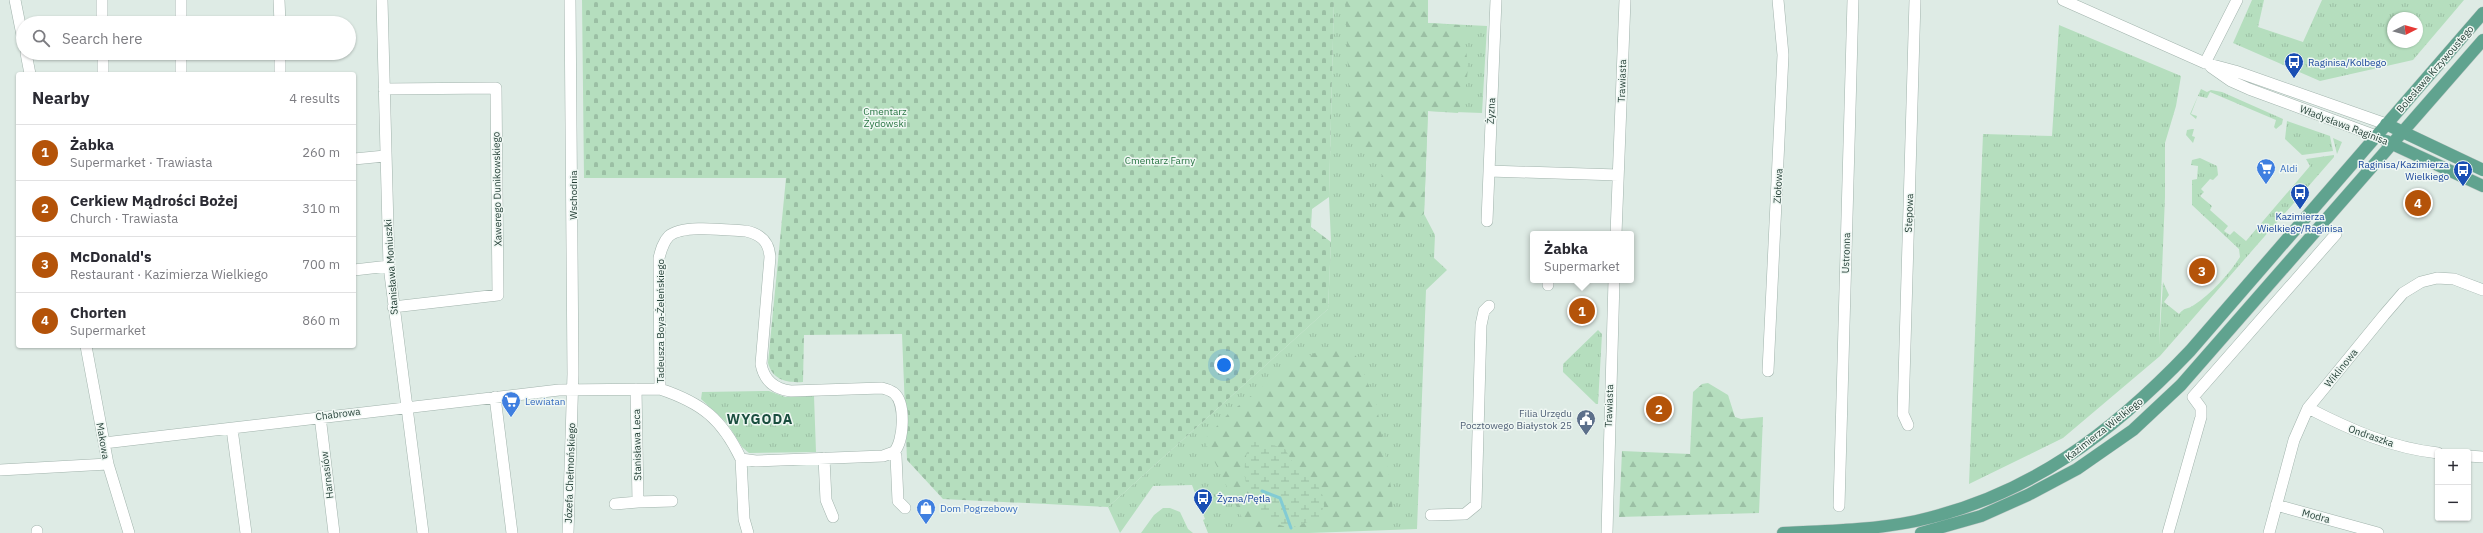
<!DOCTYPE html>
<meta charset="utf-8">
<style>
body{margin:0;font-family:"IBM Plex Sans",sans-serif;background:#f2f2f3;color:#2b2b33}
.controls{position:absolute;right:12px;bottom:12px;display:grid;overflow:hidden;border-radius:4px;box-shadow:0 1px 3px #0004}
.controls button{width:36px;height:36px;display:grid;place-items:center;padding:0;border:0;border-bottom:1px solid #e1e1e2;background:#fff;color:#2b2b33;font:20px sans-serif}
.compass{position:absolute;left:2387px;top:12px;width:36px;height:36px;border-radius:50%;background:#fff;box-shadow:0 1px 3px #0004;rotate:84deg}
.you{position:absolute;left:1224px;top:365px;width:14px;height:14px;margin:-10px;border:3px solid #fff;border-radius:50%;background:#1a73e8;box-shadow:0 0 0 6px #1a73e833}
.badge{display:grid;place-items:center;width:26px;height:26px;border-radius:50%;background:#b45309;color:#fff;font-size:13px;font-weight:700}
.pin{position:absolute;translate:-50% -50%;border:2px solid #fff;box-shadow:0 1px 4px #0006}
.popup{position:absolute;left:1530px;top:231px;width:104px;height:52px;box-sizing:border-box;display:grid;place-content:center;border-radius:4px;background:#fff;filter:drop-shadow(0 1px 3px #0005);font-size:13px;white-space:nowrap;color:#7c7c81}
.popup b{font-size:15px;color:#2b2b33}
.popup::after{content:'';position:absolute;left:50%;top:100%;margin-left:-8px;border:8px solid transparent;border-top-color:#fff}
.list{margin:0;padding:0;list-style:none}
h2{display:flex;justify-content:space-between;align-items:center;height:52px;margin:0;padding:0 16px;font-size:17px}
h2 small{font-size:13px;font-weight:400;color:#7c7c81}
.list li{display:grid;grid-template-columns:26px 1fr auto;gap:12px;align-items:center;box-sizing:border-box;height:56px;padding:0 16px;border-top:1px solid #e1e1e2}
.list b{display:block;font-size:15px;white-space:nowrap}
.list p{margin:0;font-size:13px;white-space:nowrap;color:#7c7c81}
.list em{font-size:13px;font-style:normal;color:#7c7c81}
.icon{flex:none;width:22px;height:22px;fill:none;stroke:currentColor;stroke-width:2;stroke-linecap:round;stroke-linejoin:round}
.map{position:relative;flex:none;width:2483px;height:533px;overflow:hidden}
.search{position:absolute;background:#fff;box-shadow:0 1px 3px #0004;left:16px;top:16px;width:340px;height:44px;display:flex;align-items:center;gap:10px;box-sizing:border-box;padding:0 14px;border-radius:22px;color:#7c7c81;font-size:15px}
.panel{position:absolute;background:#fff;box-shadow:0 1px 3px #0004;left:16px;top:72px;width:340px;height:276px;border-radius:4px}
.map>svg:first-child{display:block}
</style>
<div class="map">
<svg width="2483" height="533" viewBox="0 0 2483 533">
<defs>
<pattern id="grass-tufts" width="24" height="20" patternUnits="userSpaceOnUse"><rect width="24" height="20" fill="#b5debe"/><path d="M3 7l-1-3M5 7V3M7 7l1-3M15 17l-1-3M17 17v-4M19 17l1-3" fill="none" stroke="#9bbfa4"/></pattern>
<pattern id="forest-firs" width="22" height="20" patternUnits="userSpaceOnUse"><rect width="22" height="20" fill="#b5debe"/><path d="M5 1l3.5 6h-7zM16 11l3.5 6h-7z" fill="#9bbfa4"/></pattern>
<pattern id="wetland-marsh" width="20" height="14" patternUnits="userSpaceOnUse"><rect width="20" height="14" fill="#b5debe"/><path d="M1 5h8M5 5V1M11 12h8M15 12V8" fill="none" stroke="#9bbfa4"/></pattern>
<pattern id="cemetery-stones" width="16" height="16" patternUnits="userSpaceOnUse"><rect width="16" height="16" fill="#b5debe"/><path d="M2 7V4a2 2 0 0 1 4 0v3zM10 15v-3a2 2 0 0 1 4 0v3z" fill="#9bbfa4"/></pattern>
</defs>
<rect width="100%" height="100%" fill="#deebe5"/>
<path fill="url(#grass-tufts)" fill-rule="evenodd" d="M1334,0h94v23l59,3 -5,87 -54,-2 -4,103 11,21 -1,23 13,12 -21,20 -9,239 -108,4h-101l-5,-13 2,-1 -13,-34 -39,1 -33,47 -12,-26 220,-198 3,-67 -2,-45z
M2252,0h12l-6,27 45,15 19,-42h142l-51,60 -93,21 -87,-38zM2393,18h24v24h-24z
M2059,25l122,51 -5,30 -11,37v54l-6,148 4,-63 6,13 -5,7 15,12c7,-8 8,-4 15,-9 17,-11 35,-31 46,-48l-1,-8 -47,-44v-25l5,-1 1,-13 -7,-1 1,-5 8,-2 17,8 1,9 -5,5 -3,-1 -9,10 3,3 -4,4 12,10 -2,4 18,16 -4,5 6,4 4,-4 12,10 64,-75 -4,-7 28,-4v2l-174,199 -97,82 -94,46 14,-350 69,2z
M2201,89l6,3 4,-2 11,2 61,27 -1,5 -6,5 -2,-2 2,-7 -66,-28 -3,6 -9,-2 -7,18 6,2 -1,3 -6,-5z
M2287,121l43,15 3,15 -31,4 -17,-16z
M2192,129h2l-2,7 3,1 -2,6 -7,-8 1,-5z
M2333,138l9,4 -5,12z
M1598,330l4,4 -4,70h-2l-33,-32v-8z
M769,391l16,6 29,-1 2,56 -67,1 -7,-6 -15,-24 -26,-24 1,-7z
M1163,508h7l10,4 8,17 5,4h-52l13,-18z"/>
<path fill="url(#forest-firs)" d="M1345,0h83v23l32,2c10,37 11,50 -2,88l-30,-2 -4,103c-10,6 -15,5 -26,3 -31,-5 -19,-25 -15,-48l-9,-11 -23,-20z
M1341,345l15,11 20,46 15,85 2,27 -3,7 -12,6 -122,4 -9,-3 -43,-88 24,-26 52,-41 45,-26z
M1708,383l20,12 7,22 6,2 22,-2 -4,96 -140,4 3,-66 68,3 3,-62 9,-8z"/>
<path fill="url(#wetland-marsh)" d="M1258,440l27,9 9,16 24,21 5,10 1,10 -5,12 -28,10c-8,-2 -17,-4 -23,-9 -24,-16 -29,-54 -17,-77z"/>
<path fill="url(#cemetery-stones)" d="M582,0h752l-5,197 -17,12 -1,18 20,15 -3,67 -220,198 -165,-8 -36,-39 -5,-126 -98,1 -1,47c-17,1 -30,-2 -35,-19l18,-185h-202z"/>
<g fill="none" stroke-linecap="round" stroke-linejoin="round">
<path stroke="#82cbd4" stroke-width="3" d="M1262,491l18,7 11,30"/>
<defs>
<path id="minor" d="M15,0l8,40
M102,0v23
M181,0v23
M279,0l1,23
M382,0l7,266 34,267
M2063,0l142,63 30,8 151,53
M26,53l4,21
M103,53v21
M181,53v21
M280,53v21
M2205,63l32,-63
M2211,67l20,14 18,8 127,47
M384,89l112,-1 2,207 -105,12
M354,159l31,-3
M1489,171l129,4
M1487,221l9,-221
M1616,234l9,-234
M354,270l35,-4
M1548,285v-5
M86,346l22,118 21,69
M1768,371l15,-316 -5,-55
M636,389l2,113 34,-1
M495,397l17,136
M2308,408c41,21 83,40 130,45
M320,416l14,117
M1908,425l-5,-11 12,-414
M232,429l14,104
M104,443l455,-53 101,-1 -1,-131c2,-8 4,-16 10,-22 14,-12 58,-6 77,-5 14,3 23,10 24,26l-9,107c3,16 13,25 30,27l91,-3c4,1 8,2 12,5 12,10 10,48 0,59l-11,4 -127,5 -15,-2c-19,-40 -39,-56 -81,-70
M894,452l2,4 2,45 7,7
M2468,456l15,1
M824,458l2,42 7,17
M741,459l3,60 4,14
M0,470l108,-6
M615,504l23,-2
M2276,505l102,28
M1839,506l14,-506
M1431,515l34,-1 11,-9 5,-180 3,-14 5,-5
M37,533v-2
M568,533l5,-159 -3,-374
M1607,533l7,-253
M2168,533l33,-116v-9l-8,-11 143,-163
M2269,533l25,-93 14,-32 76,-93 19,-22 18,-11 16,-4 17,1 29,11"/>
<path id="major" d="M2386,124l97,46
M2386,141l97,45
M1783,533c44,-2 90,-3 133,-12 113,-25 196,-88 274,-170l293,-338
M1921,533l60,-17 47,-21 49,-26 56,-39 48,-45 302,-345"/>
</defs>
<use href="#minor" stroke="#a1b3ac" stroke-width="12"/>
<use href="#major" stroke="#c0c8c6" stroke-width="13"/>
<use href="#minor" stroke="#fff" stroke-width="11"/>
<use href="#major" stroke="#60a38f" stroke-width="12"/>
</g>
<defs>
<symbol id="bus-pin" viewBox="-11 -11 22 30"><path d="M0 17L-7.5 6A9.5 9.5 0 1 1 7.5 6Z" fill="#1a4fb4" stroke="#eff7f3"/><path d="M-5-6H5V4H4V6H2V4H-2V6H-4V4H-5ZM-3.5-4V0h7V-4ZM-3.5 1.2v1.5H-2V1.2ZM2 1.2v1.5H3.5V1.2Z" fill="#fff"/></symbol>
<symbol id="supermarket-pin" viewBox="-11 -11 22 30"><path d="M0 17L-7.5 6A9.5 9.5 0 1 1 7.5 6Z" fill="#3f7fe0" stroke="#eff7f3"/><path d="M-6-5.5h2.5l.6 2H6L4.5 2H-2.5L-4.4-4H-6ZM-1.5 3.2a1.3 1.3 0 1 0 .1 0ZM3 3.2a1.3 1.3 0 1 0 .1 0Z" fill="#fff"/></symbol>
<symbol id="civic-pin" viewBox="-11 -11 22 30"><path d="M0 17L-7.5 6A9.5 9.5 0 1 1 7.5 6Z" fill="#5c6f8a" stroke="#eff7f3"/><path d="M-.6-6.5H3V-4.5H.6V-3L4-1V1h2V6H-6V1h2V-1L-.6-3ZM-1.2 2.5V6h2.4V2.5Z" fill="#fff"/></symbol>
<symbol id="shop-pin" viewBox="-11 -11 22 30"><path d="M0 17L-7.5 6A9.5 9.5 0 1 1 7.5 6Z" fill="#3f7fe0" stroke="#eff7f3"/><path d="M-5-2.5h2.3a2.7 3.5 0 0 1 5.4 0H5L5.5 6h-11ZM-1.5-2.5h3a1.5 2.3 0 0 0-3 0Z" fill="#fff"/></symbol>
</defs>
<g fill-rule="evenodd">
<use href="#bus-pin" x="2283" y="51" width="22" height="30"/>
<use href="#supermarket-pin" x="2255" y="157" width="22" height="30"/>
<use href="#bus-pin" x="2452" y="159" width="22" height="30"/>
<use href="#bus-pin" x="2289" y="182" width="22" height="30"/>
<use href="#supermarket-pin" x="500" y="390" width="22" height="30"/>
<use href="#civic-pin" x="1575" y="408" width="22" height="30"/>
<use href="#bus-pin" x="1192" y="487" width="22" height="30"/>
<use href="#shop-pin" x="915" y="497" width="22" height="30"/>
</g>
<g text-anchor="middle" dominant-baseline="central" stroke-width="3" stroke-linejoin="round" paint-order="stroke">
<g font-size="10" fill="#164399" stroke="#eff7f3" text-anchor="start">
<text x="2308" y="62">Raginisa/Kolbego</text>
<text x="2449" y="164" text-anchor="end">Raginisa/Kazimierza<tspan x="2449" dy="12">Wielkiego</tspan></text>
<text x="2300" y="216" text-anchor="middle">Kazimierza<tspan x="2300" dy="12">Wielkiego/Raginisa</tspan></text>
<text x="1217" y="498">Żyzna/Pętla</text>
</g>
<g font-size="10" fill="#1f3b32" stroke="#eff7f3">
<text transform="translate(2435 69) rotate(-49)">Bolesława Krzywoustego</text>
<text transform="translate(1622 81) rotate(-88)">Trawiasta</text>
<text transform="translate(1491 111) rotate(-87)">Żyzna</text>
<text transform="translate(2344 125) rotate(21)">Władysława Raginisa</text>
<text transform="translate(1778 186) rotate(-87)">Ziołowa</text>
<text transform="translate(497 189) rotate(-91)">Xawerego Dunikowskiego</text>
<text transform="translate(573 195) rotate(-90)">Wschodnia</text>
<text transform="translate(1909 213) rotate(-88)">Stepowa</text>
<text transform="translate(1846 253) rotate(-88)">Ustronna</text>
<text transform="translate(391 267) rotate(-94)">Stanisława Moniuszki</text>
<text transform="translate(660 321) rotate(-90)">Tadeusza Boya-Żeleńskiego</text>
<text transform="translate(2341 368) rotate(-51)">Wiklinowa</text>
<text transform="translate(1609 406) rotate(-88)">Trawiasta</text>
<text transform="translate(338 414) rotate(-7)">Chabrowa</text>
<text transform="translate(2104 429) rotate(-38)">Kazimierza Wielkiego</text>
<text transform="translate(2371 436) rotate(19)">Ondraszka</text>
<text transform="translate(103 441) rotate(80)">Makowa</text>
<text transform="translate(637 445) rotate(-91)">Stanisława Leca</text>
<text transform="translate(570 473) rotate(-88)">Józefa Chełmońskiego</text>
<text transform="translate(327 475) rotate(-97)">Harnasiów</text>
<text transform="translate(2316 516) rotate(15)">Modra</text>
</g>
<g font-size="10" fill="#277442" stroke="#eff7f3">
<text x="885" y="111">Cmentarz<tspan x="885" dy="12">Żydowski</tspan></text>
<text x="1160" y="160">Cmentarz Farny</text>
</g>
<g font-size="10" fill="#366cbe" stroke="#eff7f3" text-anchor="start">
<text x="2280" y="168">Aldi</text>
<text x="525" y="401">Lewiatan</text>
<text x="940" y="508">Dom Pogrzebowy</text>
</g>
<g font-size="10" fill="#4e5e75" stroke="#eff7f3" text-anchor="end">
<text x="1572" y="413">Filia Urzędu<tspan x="1572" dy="12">Pocztowego Białystok 25</tspan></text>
</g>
<g font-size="14" font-weight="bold" letter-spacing="1" fill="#1a4e3f" stroke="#eff7f3">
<text x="760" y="419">WYGODA</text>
</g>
</g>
</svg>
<div class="controls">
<button>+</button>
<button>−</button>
</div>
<svg class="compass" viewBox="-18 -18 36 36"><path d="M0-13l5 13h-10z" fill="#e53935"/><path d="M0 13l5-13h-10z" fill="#7c7c81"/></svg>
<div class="you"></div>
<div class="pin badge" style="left:1582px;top:311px">1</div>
<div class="popup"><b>Żabka</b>Supermarket</div>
<div class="pin badge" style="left:1659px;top:409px">2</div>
<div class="pin badge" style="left:2202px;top:271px">3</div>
<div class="pin badge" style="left:2418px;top:203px">4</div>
<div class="search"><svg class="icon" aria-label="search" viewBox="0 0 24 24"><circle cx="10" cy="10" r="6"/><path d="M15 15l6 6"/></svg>Search here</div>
<section class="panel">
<h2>Nearby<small>4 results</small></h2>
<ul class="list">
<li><span class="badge">1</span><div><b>Żabka</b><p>Supermarket · Trawiasta</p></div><em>260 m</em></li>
<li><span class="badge">2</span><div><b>Cerkiew Mądrości Bożej</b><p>Church · Trawiasta</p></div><em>310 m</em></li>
<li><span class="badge">3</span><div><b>McDonald's</b><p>Restaurant · Kazimierza Wielkiego</p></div><em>700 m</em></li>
<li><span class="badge">4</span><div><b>Chorten</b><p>Supermarket</p></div><em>860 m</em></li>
</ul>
</section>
</div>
